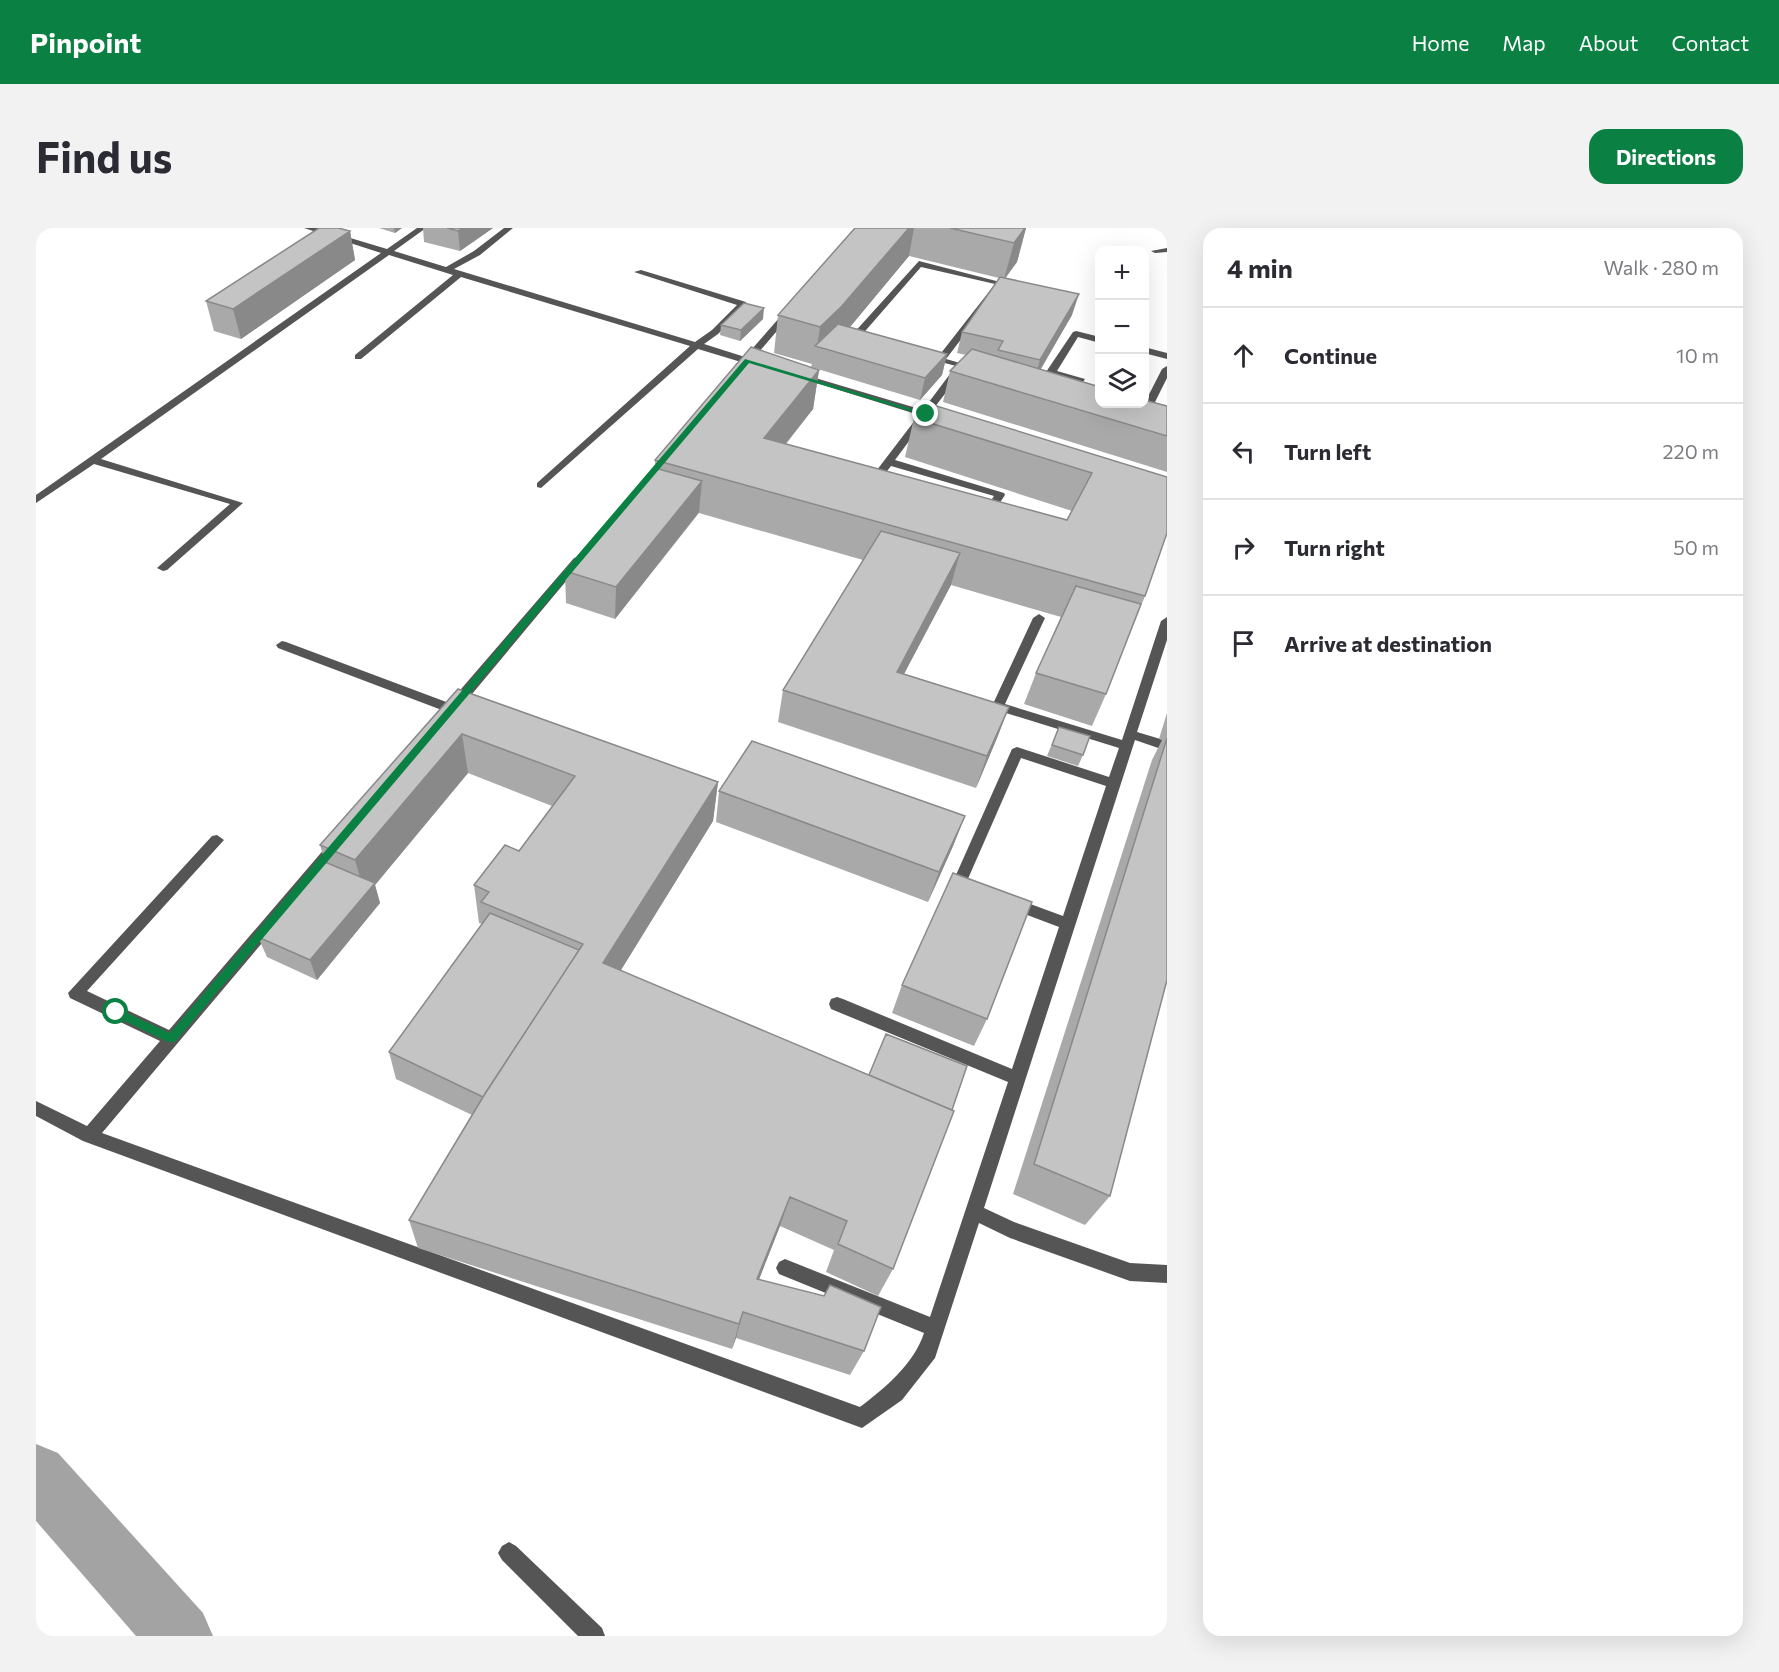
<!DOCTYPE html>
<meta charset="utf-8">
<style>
body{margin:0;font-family:Commissioner,sans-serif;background:#f2f2f3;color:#2b2b33}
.controls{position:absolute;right:18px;top:18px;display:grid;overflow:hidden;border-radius:12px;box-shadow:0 6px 24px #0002}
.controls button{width:54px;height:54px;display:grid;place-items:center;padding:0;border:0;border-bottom:2px solid #e1e1e2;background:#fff;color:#2b2b33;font:30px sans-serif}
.stop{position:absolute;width:18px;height:18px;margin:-14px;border:4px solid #0b8043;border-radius:50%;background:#fff}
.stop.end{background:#0b8043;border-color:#fff;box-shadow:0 2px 6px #0008}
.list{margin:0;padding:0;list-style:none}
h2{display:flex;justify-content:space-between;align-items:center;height:78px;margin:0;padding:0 24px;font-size:26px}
h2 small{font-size:20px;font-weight:400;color:#7c7c81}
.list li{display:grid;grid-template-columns:39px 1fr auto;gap:18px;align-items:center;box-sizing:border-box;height:96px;padding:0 24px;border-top:2px solid #e1e1e2}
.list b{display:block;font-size:22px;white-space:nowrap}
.list em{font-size:20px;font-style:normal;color:#7c7c81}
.icon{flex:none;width:33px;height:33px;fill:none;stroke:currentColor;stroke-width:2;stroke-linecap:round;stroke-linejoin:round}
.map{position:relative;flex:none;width:1131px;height:1408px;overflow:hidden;border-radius:18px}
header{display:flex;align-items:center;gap:36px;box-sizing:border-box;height:84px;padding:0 30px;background:#0b8043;color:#fff}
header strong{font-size:28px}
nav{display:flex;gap:33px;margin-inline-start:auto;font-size:21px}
.intro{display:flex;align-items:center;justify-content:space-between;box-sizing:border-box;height:144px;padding:0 36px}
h1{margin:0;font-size:42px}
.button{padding:15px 27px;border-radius:18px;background:#0b8043;color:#fff;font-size:21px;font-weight:700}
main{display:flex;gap:36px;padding:0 36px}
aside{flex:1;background:#fff;border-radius:18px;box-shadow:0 6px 24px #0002}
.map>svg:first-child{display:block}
</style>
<header>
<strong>Pinpoint</strong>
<nav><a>Home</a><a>Map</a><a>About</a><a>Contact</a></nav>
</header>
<div class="intro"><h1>Find us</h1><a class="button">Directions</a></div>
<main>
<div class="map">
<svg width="1131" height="1408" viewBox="0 0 1131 1408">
<rect width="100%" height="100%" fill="#fff"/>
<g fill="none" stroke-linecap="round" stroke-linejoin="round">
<path fill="#a3a3a3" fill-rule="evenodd" d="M0,1216l22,9 145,160 10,23h-77l-100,-115z"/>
<path fill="#555" fill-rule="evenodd" d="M268,0h13l70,21 30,-21h9l-32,23 52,16 28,-16 30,-23h9l-33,27 -26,14 241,73 17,-12 25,-25 -103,-33 7,-2 105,32v4l-28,28 -14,10 41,13 42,-48 7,2 -41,48 6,2v4h-17l-1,-3 -43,-13 -157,139 -4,-1v-4l153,-137 -229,-69 -100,82h-6v-4l98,-80 -64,-20 -288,204 142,44 -76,67 -4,1 -6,-3 73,-64 -136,-40 -58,39v-8l345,-242z
M1131,20v4l-12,1 -4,-2z
M883,33l85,22 -58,76 21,6 -36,47 11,5 -5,3 -10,-3 -32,43 109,33 1,2 -16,24 -4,1 -5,-3 14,-21 -103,-30 -16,21h-8v-4l52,-68 -125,-39 8,-2 121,36 33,-44 -34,-9 5,-3 11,3 57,-73 -74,-17 -61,70 6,1v4l-15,-2v-4z
M1040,103l24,6v6l-22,-6 -21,34 28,8 -13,19 -3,1 -5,-3 10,-16 -28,-8 27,-40z
M1108,119l23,6v6l-23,-6z
M1131,138v12l-21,42 -9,2 -1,-2 26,-51z
M542,329l6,3 -2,2 -125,150h-10l-169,-64 -2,-3 6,-4 4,1 163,61 125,-145z
M1003,386l6,4 -40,86 117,36 39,-119 6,-4v23l-30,92 30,9v10l-32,-11 -151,468 30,14 116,41 37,2v18l-37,-2 -120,-43 -31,-15 -44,135 -33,42 -40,28 -779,-287 -47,-25v-15l51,25 73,-85 -90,-43 -2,-5 144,-157 5,-1 7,5 -137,151 82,39 163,-190h10l2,4 -2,4 -240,285 758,274c25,-19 54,-43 64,-74l-145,-59 -3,-6 3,-6 6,-3 145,58 78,-235 -177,-73 -2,-5 2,-5 6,-2 6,2 169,70 47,-142 -53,-20 -2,-4 2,-4 5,-2 52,19 43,-130 -85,-28 -54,123 7,3 2,4 -2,4c-7,2 -18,-1 -22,-8l60,-135 5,-2 92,30 10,-29 -126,-39 -1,-3 41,-88z
M473,1314l7,4 86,82 3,8h-27l-76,-76 -4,-7 4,-7z"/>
</g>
<path fill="#a9a9a9" d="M343,0h23l-7,5z
M387,0h70l-33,23 -36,-9z
M819,0h171l-9,34 -12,17 67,36 -32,54 127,37v66l-224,-70 7,-31 16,-16 -9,-2 5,-21 37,-54 -90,-22 -59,71 97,27 -5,21 -22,25 -109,-33 1,-3 -38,-11 4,-38z
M314,3l5,29 -114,79 -27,-8 -8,-30z
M727,91l-23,22 -20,-6 1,-10z
M783,142l-6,39 -27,35 281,76 5,-9 -167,-54 9,-39 253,59 -22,119 -39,98 -14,32 -68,-22 12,-31 25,-56 -110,-32 -47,89 105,33 -12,31 -21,50 -198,-66 5,-32 80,-130 -164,-47 -84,106 -49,-16 -1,-32 90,-103v-8z
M422,461l260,93 -5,39 -92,149 272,299 -15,27 -52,-24 8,-22 -54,-24 -21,53 105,72 -14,24 -114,-37 -4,11 -314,-101 -9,-28 63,-105 -76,-36 -7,-27 93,-128 -3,-1 -5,-38 45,-34 33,-45 -84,-33 -93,112 5,18 -63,77 -50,-23 -9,-20 67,-75 -5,-17z
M1131,485v267l-57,216 -25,29 -72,-31 139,-434 10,-20 -3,-1z
M1023,499l24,28 -5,11 -31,-10z
M683,563l246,25 -12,30 -25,56 -212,-80z
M866,757l85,34 -13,27 -82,-33z"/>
<path fill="#898989" d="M358,0h8l-7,5z
M427,0h30l-33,23 -2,-20z
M873,0h5l-5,28 -74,89 -18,2 3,-20z
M989,0h1l-9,34 -13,17 10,-36z
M314,3l5,29 -114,79 -8,-30z
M1043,66l-7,21 -38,66 6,-21z
M728,80l-1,11 -23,22 1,-11z
M911,126l-5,21 -22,25 5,-22z
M783,142l-6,39 -54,68 5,-39z
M666,253l-3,31 -84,107 1,-32z
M924,325l-9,32 -63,119 9,-32z
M973,479l-12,31 -21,50 11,-32z
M426,506l6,39 -93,112 5,18 -63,77 -7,-20 55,-65 -10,-35z
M682,554l-5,39 -110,178v-36z
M929,588l-12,30 -25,56 11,-30z
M754,969l-10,29 -31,79 8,-26z
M707,1084l-7,26 -4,11 7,-25z"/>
<path fill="#c4c4c4" stroke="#898989" stroke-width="1.5" d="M283,0h19l12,3 -117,78 -27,-8z
M411,0h16l-5,3z
M819,0h54l-68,79 -21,20 -42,-12z
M914,0h75l-11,15z
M964,49l79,17 -39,66 -42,-10 5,-9 -41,-9z
M708,75l20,5 -23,22 -20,-5z
M802,96l109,30 -22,24 -110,-32z
M715,119l68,23 -55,68 303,82 25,-47 -178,-55 13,-15 240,74v56l-22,63 -490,-136z
M936,121l128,38v17h44v-4l23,6v30l-217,-65z
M619,240l47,13 -86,106 -51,-16z
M845,303l79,22 -63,119 112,35 -22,49 -204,-66z
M1040,358l65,18 -35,90 -70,-21z
M422,461l260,93 -115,181 351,148 -61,158 -55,-25 9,-23 -57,-24 -33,82 67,17 6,-11 51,22 -17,44 -121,-39 -4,12 -330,-104 77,-128 97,-148 -102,-42 8,-10 -15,-7 31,-40 14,6 56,-75 -113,-42 -107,126 -35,-15z
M1023,499l31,9 -7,19 -31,-10z
M1131,510v242l-57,216 -76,-32z
M716,513l213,75 -26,56 -220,-81z
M289,634l50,21 -65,77 -52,-23z
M917,645l79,29 -45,117 -85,-34z
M454,685l89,37 -96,147 -94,-45z
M850,806l81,32 -15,44 -83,-35z"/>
<path fill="#0b8043" d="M709,131l184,55 -6,1 -174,-52 -574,679h-7l-56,-27 -1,-3 5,-4 54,25z"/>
</svg>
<div class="controls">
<button>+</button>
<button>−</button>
<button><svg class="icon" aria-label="layers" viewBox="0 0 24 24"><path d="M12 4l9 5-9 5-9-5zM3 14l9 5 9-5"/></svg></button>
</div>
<div class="stop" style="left:80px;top:784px"></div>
<div class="stop end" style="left:890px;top:186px"></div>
</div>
<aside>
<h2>4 min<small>Walk · 280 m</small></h2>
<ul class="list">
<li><svg class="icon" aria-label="ahead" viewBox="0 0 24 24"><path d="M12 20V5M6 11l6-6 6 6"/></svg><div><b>Continue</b></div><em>10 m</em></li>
<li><svg class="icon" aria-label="left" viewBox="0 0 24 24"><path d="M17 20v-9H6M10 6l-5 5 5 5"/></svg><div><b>Turn left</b></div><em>220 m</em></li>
<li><svg class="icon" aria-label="right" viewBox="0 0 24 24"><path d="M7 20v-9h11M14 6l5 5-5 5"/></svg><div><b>Turn right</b></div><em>50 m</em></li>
<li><svg class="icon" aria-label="arrive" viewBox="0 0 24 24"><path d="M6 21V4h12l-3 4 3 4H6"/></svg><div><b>Arrive at destination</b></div></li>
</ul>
</aside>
</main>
